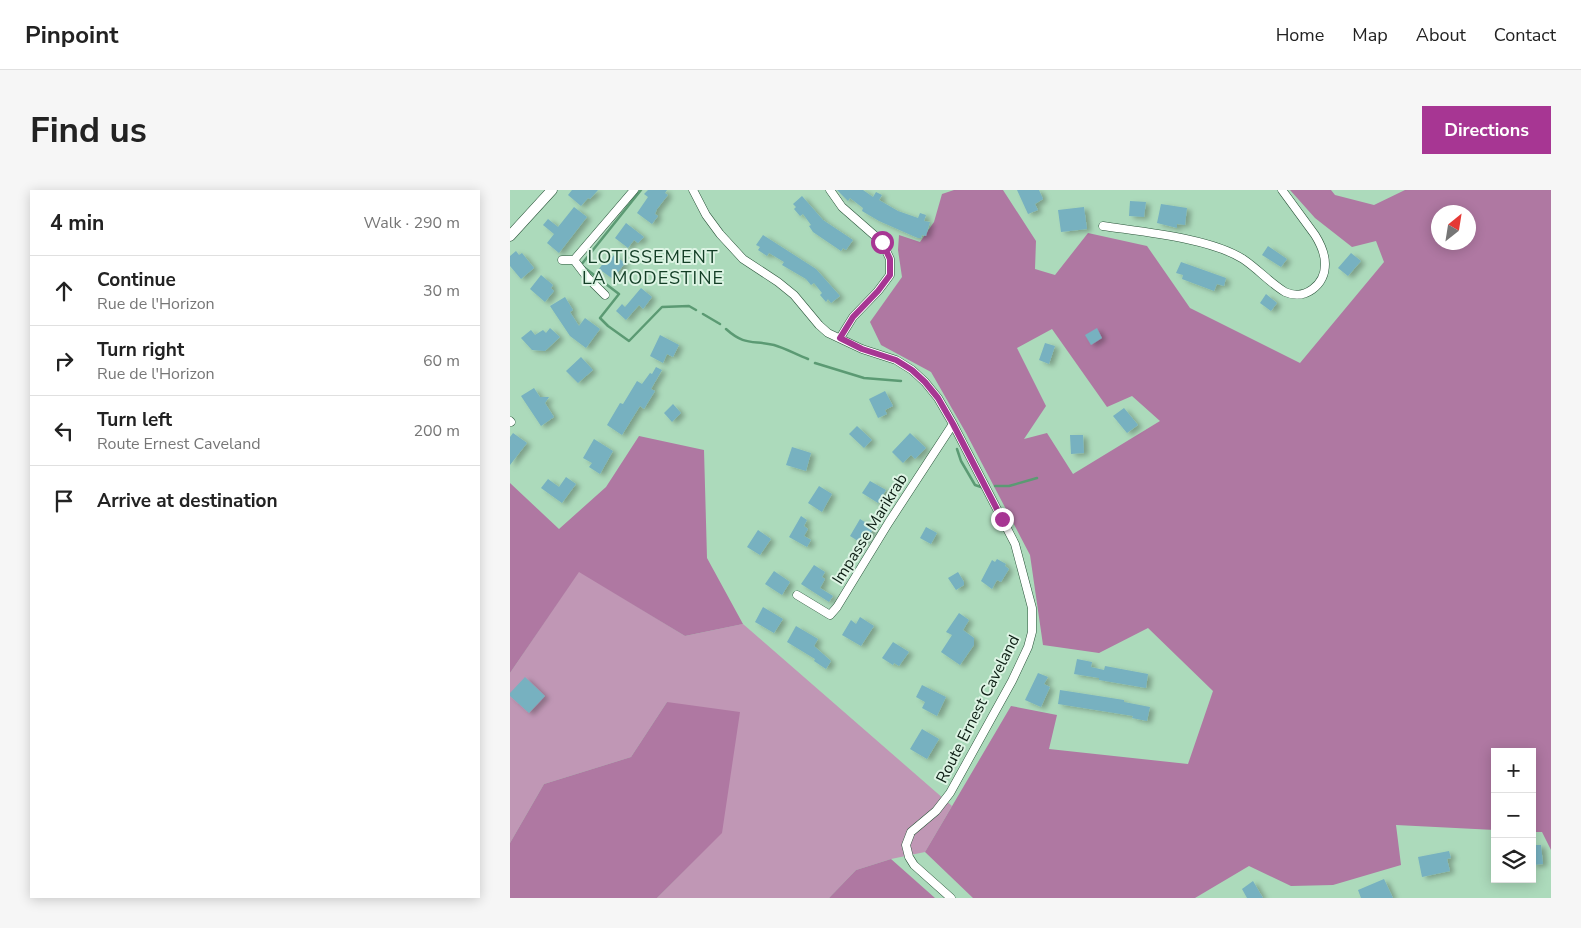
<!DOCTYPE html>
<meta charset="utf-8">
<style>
body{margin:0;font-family:"Nunito Sans",sans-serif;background:#f6f6f6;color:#222}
.controls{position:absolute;right:15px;bottom:15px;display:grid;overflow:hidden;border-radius:0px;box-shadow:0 2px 12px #0003}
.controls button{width:45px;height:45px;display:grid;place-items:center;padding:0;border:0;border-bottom:1px solid #e0e0e0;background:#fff;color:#222;font:25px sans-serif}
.compass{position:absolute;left:921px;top:15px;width:45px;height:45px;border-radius:50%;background:#fff;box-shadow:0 2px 12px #0003;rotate:30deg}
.stop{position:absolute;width:15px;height:15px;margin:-11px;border:4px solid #a73693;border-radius:50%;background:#fff}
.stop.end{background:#a73693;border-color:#fff;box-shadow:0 1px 5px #0008}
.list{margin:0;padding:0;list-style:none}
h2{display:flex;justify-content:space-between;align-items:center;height:65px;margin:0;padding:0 20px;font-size:21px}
h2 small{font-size:16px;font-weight:400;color:#767676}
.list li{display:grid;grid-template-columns:32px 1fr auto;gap:15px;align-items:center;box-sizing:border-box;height:70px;padding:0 20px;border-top:1px solid #e0e0e0}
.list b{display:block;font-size:19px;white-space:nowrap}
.list p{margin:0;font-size:16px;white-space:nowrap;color:#767676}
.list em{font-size:16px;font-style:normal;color:#767676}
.icon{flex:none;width:28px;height:28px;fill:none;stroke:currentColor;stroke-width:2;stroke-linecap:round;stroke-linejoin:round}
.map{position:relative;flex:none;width:1041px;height:708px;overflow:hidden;border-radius:0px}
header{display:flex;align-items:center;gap:30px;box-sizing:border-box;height:70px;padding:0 25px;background:#fff;border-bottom:1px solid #e0e0e0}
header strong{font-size:24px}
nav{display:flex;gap:28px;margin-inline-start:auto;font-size:18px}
.intro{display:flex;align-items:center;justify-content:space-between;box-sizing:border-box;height:120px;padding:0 30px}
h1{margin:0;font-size:35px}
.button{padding:12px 22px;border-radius:0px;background:#a73693;color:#fff;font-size:18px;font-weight:700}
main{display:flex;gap:30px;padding:0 30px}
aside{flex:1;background:#fff;border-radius:0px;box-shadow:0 2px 12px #0003}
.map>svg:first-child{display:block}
</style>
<header>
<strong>Pinpoint</strong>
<nav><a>Home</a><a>Map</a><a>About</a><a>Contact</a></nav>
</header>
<div class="intro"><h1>Find us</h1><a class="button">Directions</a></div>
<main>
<aside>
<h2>4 min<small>Walk · 290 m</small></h2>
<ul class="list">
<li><svg class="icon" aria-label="ahead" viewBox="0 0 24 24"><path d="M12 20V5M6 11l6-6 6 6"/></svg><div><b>Continue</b><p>Rue de l'Horizon</p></div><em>30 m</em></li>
<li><svg class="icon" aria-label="right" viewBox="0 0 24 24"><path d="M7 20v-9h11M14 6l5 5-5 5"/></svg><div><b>Turn right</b><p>Rue de l'Horizon</p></div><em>60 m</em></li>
<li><svg class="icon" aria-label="left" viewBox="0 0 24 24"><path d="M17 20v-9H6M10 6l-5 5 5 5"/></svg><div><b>Turn left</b><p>Route Ernest Caveland</p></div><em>200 m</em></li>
<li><svg class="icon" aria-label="arrive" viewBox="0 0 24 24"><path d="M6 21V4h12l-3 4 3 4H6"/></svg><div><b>Arrive at destination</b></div></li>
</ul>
</aside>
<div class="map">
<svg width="1041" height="708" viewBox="0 0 1041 708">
<defs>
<filter id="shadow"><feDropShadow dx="4.5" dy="2.5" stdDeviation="2.5" flood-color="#0004"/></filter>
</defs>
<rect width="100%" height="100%" fill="#acdabb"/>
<path fill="#c097b5" d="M69,381l106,65 58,-12 209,182 -27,46 -34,7 -35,11 -27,28h-172l65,-66 -55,-130 -36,55 -87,27 -34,59v-170z"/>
<path fill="#af78a2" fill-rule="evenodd" d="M444,0h49l33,51 -1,28 20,6 33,-42 59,13 43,62 110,55 84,-101 -8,-21 -24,6 -37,-29 -25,-28h41l4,5 39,10 31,-15h146v660l-9,-18h-10v-80h-37v78l-99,-5 5,40 -68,20 -42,1 -42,-20 -54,32h-222l-48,-46 86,-146 46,9 -8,34 139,15 25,-73 -65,-63 -49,25 -56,-8 -13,-90 -64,-122 -35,-61 -50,-27 -11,-23 32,-45 -4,-27 1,-15 21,7 14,-20 8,-28zM928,22h30v30h-30zM542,139l55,78 25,-11 28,25 -87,53 -26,-41 -23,6 22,-33 -29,-58z
M129,246l65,14 3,108 36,66 -58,12 -106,-64 -69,101v-190l49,46 47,-42z
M157,512l73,10 -18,121 -65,65h-147v-55l34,-59 87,-27z
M381,669l44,39h-106l27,-28z"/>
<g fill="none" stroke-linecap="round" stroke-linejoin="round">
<path stroke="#5b9a73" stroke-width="2.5" d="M131,0l-60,75 38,29 -19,24 8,8 21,15 33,-34 27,-1 7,4
M193,124l17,10
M216,139c19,17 26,11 48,16 11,3 23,10 34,14
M305,173l49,15 37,3
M447,259l4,12 14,24 6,2
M485,296h14l28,-8"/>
</g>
<path fill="#77b1c0" filter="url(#shadow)" d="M62,0h26l-8,9 -2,-1 -7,8 -13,-11z
M138,0h19l-2,3 3,2 -11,14 -2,5 3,2 -6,8 -15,-11 11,-16 -4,-3z
M327,0h26l10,7 3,-5 6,3 -3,5 19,11 20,7 2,-5 6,2 -2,6 6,1 -4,14 -4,-1 -1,3h-3l-5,-2 -34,-15 -17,-10 1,-3 -13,-10 -2,3z
M507,0h22l4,9 -8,5 3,6 -10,4z
M292,6l21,24 30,20 -7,10 -3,-2 -2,3 -28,-19 -4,-6 2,-1 -8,-11 -3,2 -6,-7 2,-2 -3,-3z
M620,11l16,1 -2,15 -15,-1z
M651,14l26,4 -2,17 -8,-1v4l-20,-5z
M64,17l13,10 -28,36 -12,-10 7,-9 -11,-9 5,-6 10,8z
M574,17l3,22 -26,3 -3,-22z
M116,33l18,14 -6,6 -4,-3 -6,8 -13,-10z
M253,45l53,34 24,27 -9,7 -3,-4 -2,3 -6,-7 2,-2 -8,-10 -3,2 -5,-6 -24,-14 2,-3 -15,-9 -2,3 -9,-6 2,-3 -4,-2z
M758,56l19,13 -6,8 -19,-12z
M6,61l3,4 3,-2 12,15 -13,11 -11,-13v-10z
M841,63l10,8 -13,15 -10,-8z
M104,65l11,8 -12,16 -14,-10 7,-10 3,2z
M671,72l45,16 -2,8 -7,-2 -3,7 -32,-12 1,-4 -7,-2z
M31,85l12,10 -2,3 3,3 -9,11 -15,-13z
M131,98l11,9 -9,12 -4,-4 -13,15 -10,-9 6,-7 3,3z
M756,104l11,9 -6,8 -11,-8z
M55,107l8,13 -3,2 9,14 6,-8 15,11 -14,19 -16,-12 -20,-30z
M40,138l10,9 -15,14 -13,-1 -11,-12 10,-8 4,5 8,-5 3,3z
M587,138l5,10 -11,7 -6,-10z
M150,145l19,10 -6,12 -6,-3 -4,9 -13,-7z
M535,153l10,3 -6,18 -10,-4z
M71,167l12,13 -15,13 -12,-12z
M146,177l6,3 -11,19 4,2 -11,18 -4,-3 -18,29 -15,-10 13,-22 3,1 14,-23 5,3 8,-11 2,1z
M24,198l6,9h9l-4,6 9,14 -13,9 -20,-30z
M375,201l8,15 -8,4 2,4 -9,4 -9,-19z
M163,214l8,9 -9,9 -8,-9z
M614,218l14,17 -11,8 -14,-17z
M347,236l15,14 -8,8 -15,-14z
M3,243l14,10 -17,22v-28z
M400,243l16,15 -11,11 -4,-4 -8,8 -11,-11z
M560,245h13l1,18 -13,1z
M84,249l19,12 -13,23 -11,-7 3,-4 -9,-5z
M282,257l19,6 -5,18 -20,-6z
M56,287l10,7 -14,19 -21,-15 7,-9 11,8z
M360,291l16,9 -8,13 -16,-10z
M309,296l13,8 -10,18 -14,-9z
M291,326l6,4 -3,6 4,3 -4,7 7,4 -4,7 -18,-10z
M350,329l14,9 -11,16 -13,-8z
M416,337l11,6 -6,11 -11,-6z
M248,340l13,9 -11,16 -13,-8z
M487,369l9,5 -1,2 4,3 -8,13 -4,-2 -5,9 -11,-8 11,-21 3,2z
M304,375l11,7 -3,5 3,2 -5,9 13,8 -4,6 -28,-18z
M264,381l16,11 -8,13 -17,-11z
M448,382l6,10v3l-8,5 -8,-12z
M253,417l20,12 -9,14 -19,-11z
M449,423l10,7 -6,10 11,8v7l-14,20 -19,-13 11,-17 -6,-3z
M350,427l14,9 -13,20 -19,-11 9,-15 5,4z
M286,436l22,13 -4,7 17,15 -5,8 -12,-8 1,-2 -28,-17z
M383,452l16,10 -10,14 -5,-3 -1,2 -11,-7z
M567,469l15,3 -1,5 13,3 1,-4 43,8 -2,14 -47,-8v-2l-25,-4z
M528,483l10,4 -4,7 6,3 -9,20 -16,-7z
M15,487l20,19 -16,17 -19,-17v-3z
M412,495l24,12 -9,19 -15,-8 3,-6 -9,-5z
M550,500l64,10v2l26,5 -3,14 -15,-3 1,-2 -75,-12z
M412,539l17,10 -12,20 -17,-10z
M1022,655h9l2,19 -11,1z
M939,661l2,7 -4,1 3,12 -28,6 -4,-20z
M874,689l9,19h-32l-3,-8z
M743,691l10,17h-16l-5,-9z"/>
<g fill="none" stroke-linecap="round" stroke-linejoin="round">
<defs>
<path id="minor" d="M183,0l13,25 14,19 23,25 35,23 16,13 25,30 9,8 34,16 34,11 16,10 13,12 13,16 15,26 62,120 17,64v24l-4,15 -16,34 -62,112 -14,18 -25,21 -5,13 3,12 5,8 37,33
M320,0l12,17 40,35 8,17v16l-12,16 -25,26 -13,21
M593,36c40,6 107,12 140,33 15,10 27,24 42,33 20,9 40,-7 40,-28 0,-11 -5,-21 -10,-29l-33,-45
M52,70h12l13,17 18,18
M64,70l60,-70
M0,231l1,1
M287,405l33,20 7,-8 52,-85 64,-98"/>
<path id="tertiary" d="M0,46l42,-46"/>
</defs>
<use href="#minor" stroke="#295339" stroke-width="9"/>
<use href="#tertiary" stroke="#295339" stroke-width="11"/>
<use href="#minor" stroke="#fff" stroke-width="8"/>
<use href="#tertiary" stroke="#fff" stroke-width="10"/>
</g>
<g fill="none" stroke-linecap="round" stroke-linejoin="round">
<path stroke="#a73693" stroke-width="6" d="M372,52l8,17v16l-12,16 -25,26 -13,21 22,11 34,11 16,10 13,12 13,16 15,26 49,95"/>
</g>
<g text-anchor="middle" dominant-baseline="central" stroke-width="4" stroke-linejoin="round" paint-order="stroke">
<g font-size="16" fill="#0c1d13" stroke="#ddf4e4">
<text transform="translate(360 339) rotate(-58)">Impasse Marikrab</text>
<text transform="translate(468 519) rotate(-63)">Route Ernest Caveland</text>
</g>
<g font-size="18" letter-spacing="1" fill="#133e26" stroke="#ddf4e4">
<text x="143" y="67">LOTISSEMENT<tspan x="143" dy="21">LA MODESTINE</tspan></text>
</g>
</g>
</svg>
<div class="controls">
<button>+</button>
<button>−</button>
<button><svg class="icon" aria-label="layers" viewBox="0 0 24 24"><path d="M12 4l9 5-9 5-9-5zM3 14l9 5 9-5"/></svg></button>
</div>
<svg class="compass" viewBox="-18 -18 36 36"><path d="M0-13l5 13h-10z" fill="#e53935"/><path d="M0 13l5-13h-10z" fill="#767676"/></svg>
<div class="stop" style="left:372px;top:52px"></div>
<div class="stop end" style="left:492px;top:329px"></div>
</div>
</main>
